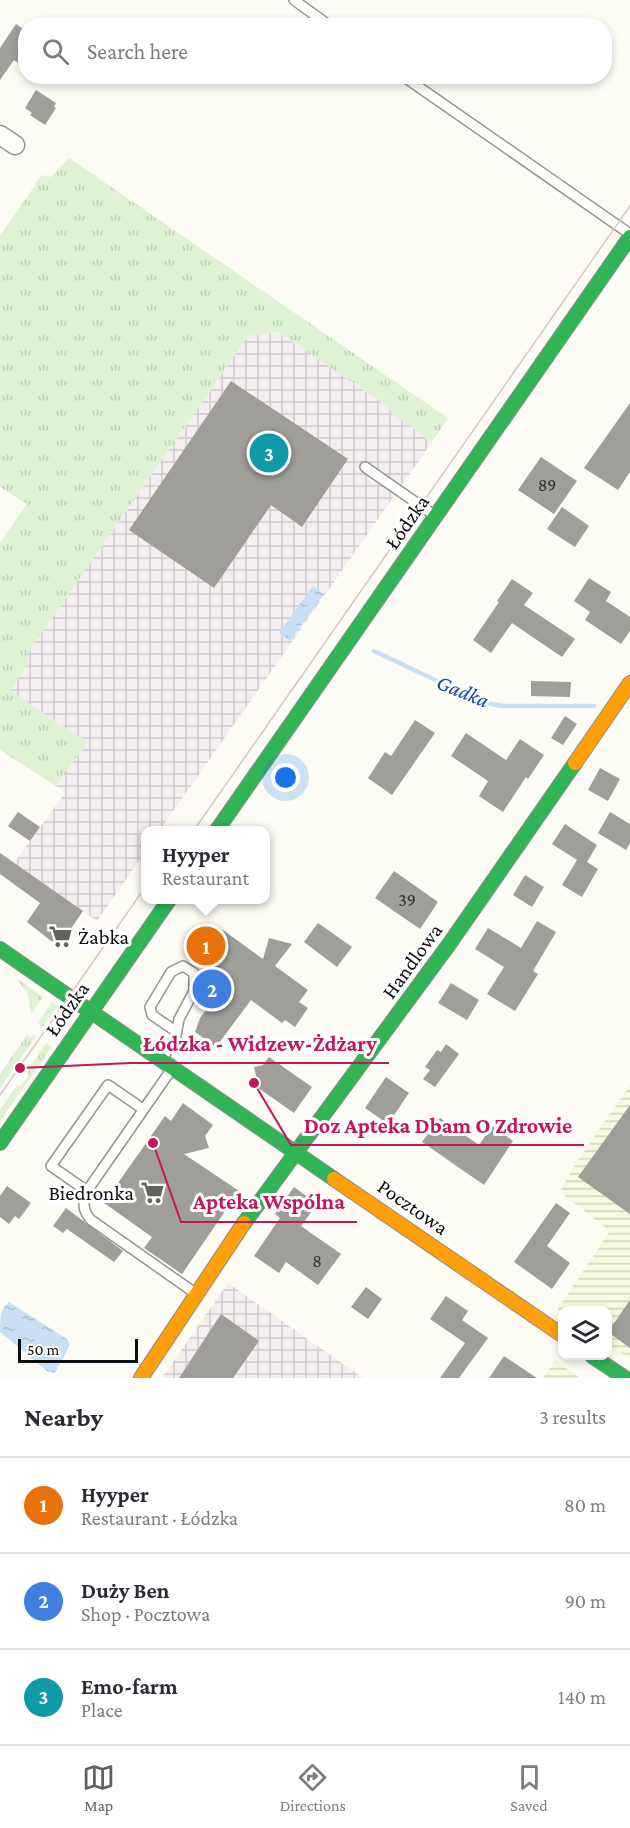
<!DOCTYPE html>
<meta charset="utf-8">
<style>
body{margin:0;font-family:"Crimson Pro",serif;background:#f2f2f3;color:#2b2b33}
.controls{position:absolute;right:18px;bottom:18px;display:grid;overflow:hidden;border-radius:12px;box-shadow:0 3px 9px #0003}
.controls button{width:54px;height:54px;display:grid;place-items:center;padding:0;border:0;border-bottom:2px solid #e1e1e2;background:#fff;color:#2b2b33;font:30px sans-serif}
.scale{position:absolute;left:18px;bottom:15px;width:120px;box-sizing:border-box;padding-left:6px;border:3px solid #0e0e0e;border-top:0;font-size:16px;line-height:21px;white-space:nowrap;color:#0e0e0e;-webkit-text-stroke:4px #fff;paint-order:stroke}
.you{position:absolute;left:286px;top:778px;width:21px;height:21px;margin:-15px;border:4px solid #fff;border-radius:50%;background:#1a73e8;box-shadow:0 0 0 9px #1a73e833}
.badge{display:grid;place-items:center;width:39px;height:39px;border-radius:50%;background:#61615e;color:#fff;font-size:20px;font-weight:700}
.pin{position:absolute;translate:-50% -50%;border:3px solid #fff;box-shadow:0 2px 6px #0006}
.popup{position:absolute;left:141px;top:826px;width:129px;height:78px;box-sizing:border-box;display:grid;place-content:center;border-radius:12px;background:#fff;filter:drop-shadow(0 2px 4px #0005);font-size:20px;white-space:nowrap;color:#7c7c81}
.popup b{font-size:22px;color:#2b2b33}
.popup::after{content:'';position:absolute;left:50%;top:100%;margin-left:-12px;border:12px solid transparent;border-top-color:#fff}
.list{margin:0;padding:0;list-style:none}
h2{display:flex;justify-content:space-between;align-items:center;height:78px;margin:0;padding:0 24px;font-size:26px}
h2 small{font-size:20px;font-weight:400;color:#7c7c81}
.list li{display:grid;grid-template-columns:39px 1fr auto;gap:18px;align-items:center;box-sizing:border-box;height:96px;padding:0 24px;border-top:2px solid #e1e1e2}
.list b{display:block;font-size:22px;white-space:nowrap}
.list p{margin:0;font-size:20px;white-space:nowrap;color:#7c7c81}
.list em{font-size:20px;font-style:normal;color:#7c7c81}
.icon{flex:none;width:33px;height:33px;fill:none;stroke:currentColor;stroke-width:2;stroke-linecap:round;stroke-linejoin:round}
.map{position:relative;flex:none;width:630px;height:1378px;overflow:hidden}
.search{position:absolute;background:#fff;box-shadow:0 3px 9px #0003;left:18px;right:18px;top:18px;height:66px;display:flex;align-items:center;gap:15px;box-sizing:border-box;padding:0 21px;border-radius:24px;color:#7c7c81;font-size:22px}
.sheet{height:366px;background:#fff}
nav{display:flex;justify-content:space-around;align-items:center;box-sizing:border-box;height:84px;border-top:2px solid #e1e1e2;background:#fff;font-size:16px;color:#7c7c81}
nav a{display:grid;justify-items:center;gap:3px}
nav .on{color:#61615e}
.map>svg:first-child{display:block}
</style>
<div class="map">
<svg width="630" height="1378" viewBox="0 0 630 1378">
<defs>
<pattern id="industrial-grid" width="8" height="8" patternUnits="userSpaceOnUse" patternTransform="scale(1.5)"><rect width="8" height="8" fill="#f4eef0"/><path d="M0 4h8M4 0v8" fill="none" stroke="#d0cbcd"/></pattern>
<pattern id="farmland-rules" width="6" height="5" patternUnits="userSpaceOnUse" patternTransform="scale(1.5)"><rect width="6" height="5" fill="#f6f8e0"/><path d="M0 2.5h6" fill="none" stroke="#d2d3bf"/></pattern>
<pattern id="grass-tufts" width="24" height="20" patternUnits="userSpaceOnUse" patternTransform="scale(1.5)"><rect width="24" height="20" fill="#e0f2d4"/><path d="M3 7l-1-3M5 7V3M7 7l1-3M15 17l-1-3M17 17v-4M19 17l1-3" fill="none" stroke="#bfceb5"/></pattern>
<pattern id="water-ripples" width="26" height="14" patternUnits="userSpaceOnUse" patternTransform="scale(1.5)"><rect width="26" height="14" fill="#cadff6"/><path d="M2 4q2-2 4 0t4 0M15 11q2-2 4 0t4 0" fill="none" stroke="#acbed2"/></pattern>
</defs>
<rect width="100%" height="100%" fill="#fcfcf4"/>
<path fill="url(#industrial-grid)" d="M278,332l110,75 4,6 40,29 -272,388h-14v21l-49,70 -83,-58 51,-70 -9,-7 31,-44 -77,-51 1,-2 16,-24v-11l221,-318z
M228,1283l135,95h-201z"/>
<path fill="url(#farmland-rules)" d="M630,1085v274l-22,-15v-34h-46v2l-4,-3 52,-78 -50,-39 14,-26z
M555,1361l25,17h-37z"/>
<path fill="url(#grass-tufts)" d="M69,158l379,260 -16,24 -41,-29 -3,-6 -110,-75 -30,4 -221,318v11l-16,24v2l76,51 -31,44 -56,-36v-207l27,-39 -27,-17v-251l42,-61 9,2z
M16,978l27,19 -12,17 -3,-19z
M52,1002l5,4 -15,22 -4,-5z
M65,1009v18l-8,12 -9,-6z
M33,1034l3,2 -36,52v-14l27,-39 4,3z
M46,1043l6,4 -52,74v-11l17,-25 3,2 9,-13 -3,-2z"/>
<path fill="url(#water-ripples)" d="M313,586l11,8 -34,47 -11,-8z
M9,1302l58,37 3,6 -15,28 -8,-2 -47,-39c0,-12 0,-24 9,-30z"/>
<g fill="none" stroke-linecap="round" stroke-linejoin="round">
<path stroke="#cadff6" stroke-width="4.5" d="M374,651l108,51 20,4h92"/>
</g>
<path fill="#9f9e99" d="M16,24l10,7v37l-12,-8 -14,20v-32z
M36,90l20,13 -2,4 2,1 -11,17 -15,-10 2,-2 -7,-5z
M231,381l117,78 -46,68 -31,-22 -57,83 -85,-58z
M630,403v69l-12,18 -34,-22z
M541,457l36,24 -23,33 -36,-24z
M562,507l27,19 -14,21 -28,-18z
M589,578l22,14 -5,9 24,16v14l-9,13 -36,-24 5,-8 -16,-11z
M512,579l21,14 -9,12 51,34 -13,18 -50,-34 -21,30 -18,-13 26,-38 -2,-1z
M531,681l40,1 -1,15 -39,-1z
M565,716l12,8 -14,21 -12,-7z
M415,720l20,13 -43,62 -24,-17 17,-26 6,4z
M466,733l40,27 14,-21 24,16 -16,24 -2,-2 -23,35 -24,-16 9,-15 -37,-25z
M600,768l20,11 -12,22 -20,-11z
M18,812l22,15 -10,14 -22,-15z
M610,812l20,12v19l-4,7 -28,-17z
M565,824l32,21 -10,17 11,7 -16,28 -20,-12 15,-25 -25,-16z
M0,853l83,58 -19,28 -13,2 -24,-19 13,-19 -40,-29z
M394,871l44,31 -18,27 -45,-31z
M525,875l19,12 -12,20 -19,-12z
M537,921l19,11 -23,39 5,3 -23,37 -28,-17 17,-27 -29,-18 13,-21 33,20z
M318,923l34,24 -15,20 -33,-25z
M208,925l15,5 40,29 6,-21 23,6 -17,22 33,24 -9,12 9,6 -13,19 -10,-7 -3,3 -31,-23 -35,47 -21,-15 5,-14 17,-23 -9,-3 6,-21 -5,-1 5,-16 -13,-4z
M451,983l28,17 -12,20 -29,-17z
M446,1044l13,10 -24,33 -12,-8 7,-9 -5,-3 12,-17 4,2z
M269,1057l43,30 -18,26 -43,-30 5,-7 -2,-9 9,-2z
M386,1077l23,16 -21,31 -23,-16z
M183,1103l30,22 -8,11 4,12 -25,6 55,37 -57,83 -38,-26 8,-11 -48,-34 61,-87 6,5z
M630,1105v109l-52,-37z
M440,1118l39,27 13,-19 21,15 -29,44 -62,-43z
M7,1186l24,17 -12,16 -4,-3 -6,8 -9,-7v-21z
M294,1187l23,17 -16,22 40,28 -23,31 -32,-23 -7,11 -25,-17 26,-38 -5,-4z
M556,1203l14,10 -23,33 23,17 -18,26 -38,-27z
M66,1208l57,43 -9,11 -47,-33 -4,4 -10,-7z
M366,1287l16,12 -14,20 -17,-12z
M446,1296l22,15 -6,9 26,18 -29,40h-19l25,-35 -35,-24z
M630,1300v48l-22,-16z
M221,1314l38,27 -26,37h-54z
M504,1356l33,22h-48z"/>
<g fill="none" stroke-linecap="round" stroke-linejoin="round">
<defs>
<path id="lane" d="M294,0l36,26
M403,76l227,158
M365,467l69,48
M163,1057l12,-17 4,-21 15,-28v-18l-11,-7 -12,6 -21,35 2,8 25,17
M171,1070l-84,121c-4,12 -5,19 4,29l104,73
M87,1191l-36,-25 57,-81 35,24"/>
<path id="street" d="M0,135l15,10"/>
<path id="fast" d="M217,830l413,-593
M0,949l334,230
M0,1143l169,-243
M244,1223l206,-280 125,-180
M592,1356l33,22"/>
<path id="slow" d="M575,763l55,-80
M334,1179l228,156
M141,1378l103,-155"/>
</defs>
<use href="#lane" stroke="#959592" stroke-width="12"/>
<use href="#street" stroke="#959592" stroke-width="21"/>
<use href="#fast" stroke="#8c8c88" stroke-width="16"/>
<use href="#slow" stroke="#8c8c88" stroke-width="16"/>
<use href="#lane" stroke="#fffffd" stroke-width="9"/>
<use href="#street" stroke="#fffffd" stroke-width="18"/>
<use href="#fast" stroke="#30b455" stroke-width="14"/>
<use href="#slow" stroke="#ff9f0a" stroke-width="14"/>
<path stroke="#d8c8c4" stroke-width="1.5" d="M194,830l436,-624
M0,1095l146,-209"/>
</g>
<defs>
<symbol id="supermarket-bare" viewBox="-9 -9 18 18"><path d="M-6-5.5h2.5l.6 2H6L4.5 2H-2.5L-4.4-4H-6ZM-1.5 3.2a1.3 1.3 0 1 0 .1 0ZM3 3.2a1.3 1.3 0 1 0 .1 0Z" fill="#61615e" stroke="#fff" stroke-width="2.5" paint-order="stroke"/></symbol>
</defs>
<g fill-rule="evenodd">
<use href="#supermarket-bare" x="44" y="920" width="33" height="33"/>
<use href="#supermarket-bare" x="136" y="1176" width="33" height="33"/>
</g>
<g text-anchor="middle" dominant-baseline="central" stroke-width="6" stroke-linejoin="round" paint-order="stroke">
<g font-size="18" fill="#323231">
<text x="547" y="485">89</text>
<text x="407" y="900">39</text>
<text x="317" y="1261">8</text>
</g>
<g font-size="21" fill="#0e0e0e" stroke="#fff">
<text transform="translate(407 522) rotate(-55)">Łódzka</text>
<text transform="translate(412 961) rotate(-54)">Handlowa</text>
<text transform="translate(67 1009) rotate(-55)">Łódzka</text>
<text transform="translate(413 1207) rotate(35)">Pocztowa</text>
</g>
<g font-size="21" fill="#0e0e0e" stroke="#fff" text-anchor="start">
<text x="78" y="937">Żabka</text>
<text x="134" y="1193" text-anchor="end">Biedronka</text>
</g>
<g font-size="22" font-style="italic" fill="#164da2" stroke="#fff">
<text transform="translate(463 691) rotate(22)">Gadka</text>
</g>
</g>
<path fill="none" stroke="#c2185b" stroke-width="2" d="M20 1068L131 1063H389M254 1083L291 1145H584M153 1143L181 1222H357"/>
<g fill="#c2185b" stroke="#fff" stroke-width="2">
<circle cx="20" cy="1068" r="6"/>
<circle cx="254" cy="1083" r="6"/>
<circle cx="153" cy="1143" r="6"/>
</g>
<g font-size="22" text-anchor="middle" font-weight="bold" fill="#c2185b" stroke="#fff" stroke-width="6" stroke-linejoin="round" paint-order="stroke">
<text x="260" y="1051">Łódzka - Widzew-Żdżary</text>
<text x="438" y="1133">Doz Apteka Dbam O Zdrowie</text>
<text x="269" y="1209">Apteka Wspólna</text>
</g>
</svg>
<div class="controls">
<button><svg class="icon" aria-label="layers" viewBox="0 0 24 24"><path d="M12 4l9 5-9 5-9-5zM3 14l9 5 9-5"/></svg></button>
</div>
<div class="scale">50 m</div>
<div class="you"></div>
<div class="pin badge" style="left:206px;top:946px;background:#e8710a">1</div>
<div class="popup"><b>Hyyper</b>Restaurant</div>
<div class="pin badge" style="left:212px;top:989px;background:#3f7fe0">2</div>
<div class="pin badge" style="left:269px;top:453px;background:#0f9aa8">3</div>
<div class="search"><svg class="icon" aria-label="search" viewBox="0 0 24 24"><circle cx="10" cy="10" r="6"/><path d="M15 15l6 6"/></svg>Search here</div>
</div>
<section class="sheet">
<h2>Nearby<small>3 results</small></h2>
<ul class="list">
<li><span class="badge" style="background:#e8710a">1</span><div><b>Hyyper</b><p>Restaurant · Łódzka</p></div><em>80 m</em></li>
<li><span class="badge" style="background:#3f7fe0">2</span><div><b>Duży Ben</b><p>Shop · Pocztowa</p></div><em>90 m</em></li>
<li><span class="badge" style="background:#0f9aa8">3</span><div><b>Emo-farm</b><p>Place</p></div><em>140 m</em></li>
</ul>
</section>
<nav>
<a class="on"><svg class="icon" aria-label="map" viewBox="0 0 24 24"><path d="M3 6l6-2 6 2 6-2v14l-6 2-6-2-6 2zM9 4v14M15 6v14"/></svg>Map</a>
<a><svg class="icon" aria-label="directions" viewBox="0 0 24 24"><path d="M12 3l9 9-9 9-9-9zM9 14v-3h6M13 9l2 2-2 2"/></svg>Directions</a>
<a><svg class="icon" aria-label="saved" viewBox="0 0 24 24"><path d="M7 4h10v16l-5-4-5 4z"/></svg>Saved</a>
</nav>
